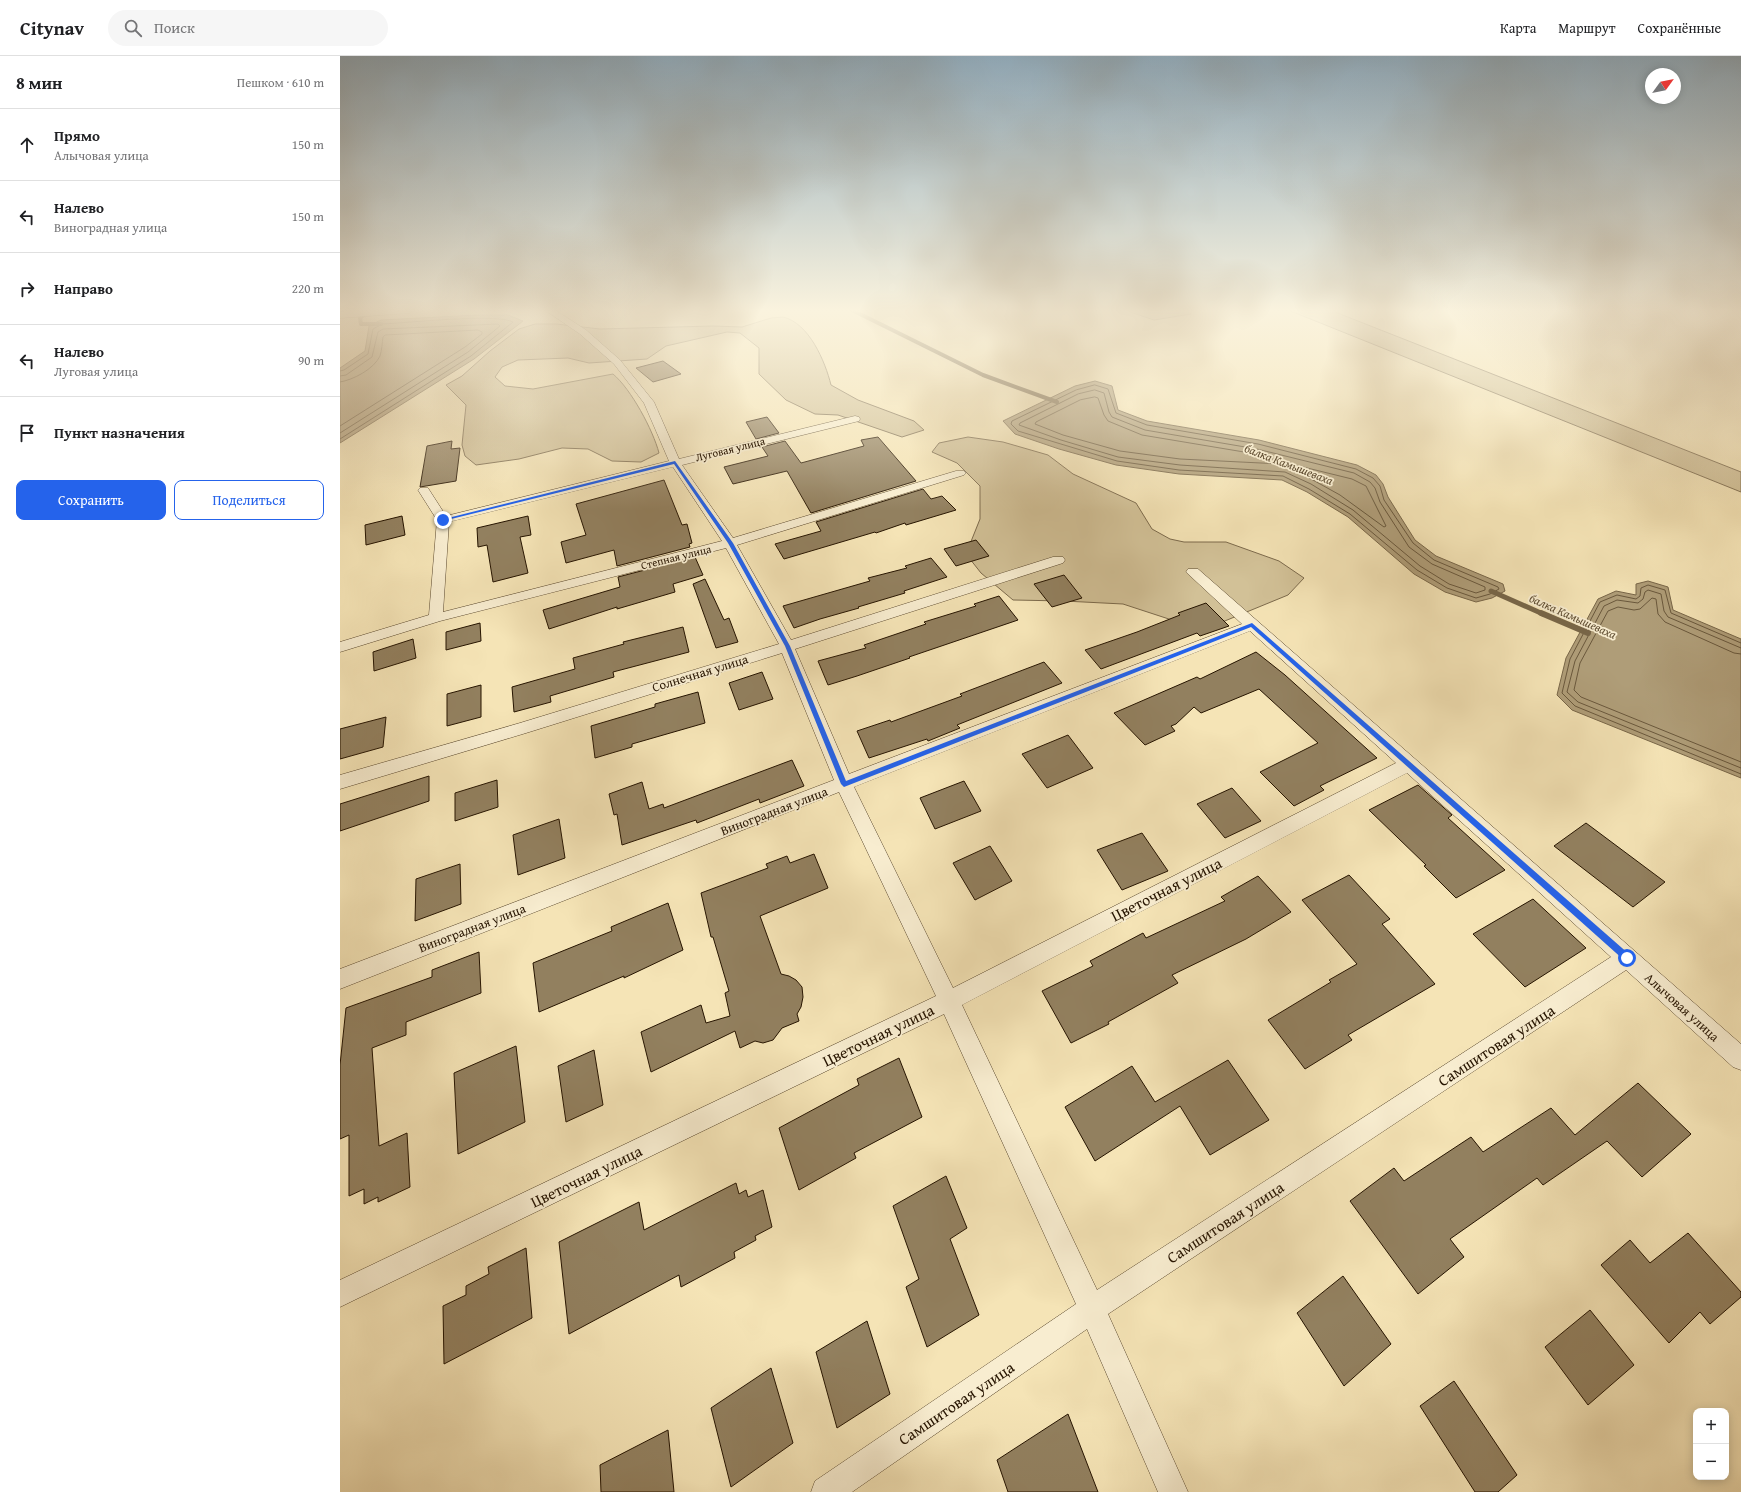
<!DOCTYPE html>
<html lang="ru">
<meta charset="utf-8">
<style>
body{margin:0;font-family:"Gentium Book Plus",serif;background:#f6f6f6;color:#202124}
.controls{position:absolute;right:12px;bottom:12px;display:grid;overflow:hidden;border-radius:8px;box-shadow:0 2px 10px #0003}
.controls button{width:36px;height:36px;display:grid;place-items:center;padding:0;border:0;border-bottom:1px solid #e0e0e0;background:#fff;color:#202124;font:20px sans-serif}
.compass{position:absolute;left:1305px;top:12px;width:36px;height:36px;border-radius:50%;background:#fff;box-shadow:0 2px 10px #0003;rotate:57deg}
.stop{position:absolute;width:12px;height:12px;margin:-9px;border:3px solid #2563eb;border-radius:50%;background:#fff}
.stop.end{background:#2563eb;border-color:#fff;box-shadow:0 1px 4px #0008}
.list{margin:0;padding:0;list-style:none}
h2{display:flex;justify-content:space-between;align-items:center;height:52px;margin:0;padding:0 16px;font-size:17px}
h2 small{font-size:13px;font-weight:400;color:#757577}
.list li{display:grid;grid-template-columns:26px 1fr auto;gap:12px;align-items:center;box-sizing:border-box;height:72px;padding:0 16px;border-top:1px solid #e0e0e0}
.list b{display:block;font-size:15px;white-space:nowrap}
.list p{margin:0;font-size:13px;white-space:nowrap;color:#757577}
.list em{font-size:13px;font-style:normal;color:#757577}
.actions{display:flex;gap:8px;padding:12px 16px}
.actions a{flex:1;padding:9px 0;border:1px solid #2563eb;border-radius:8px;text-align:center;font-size:14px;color:#2563eb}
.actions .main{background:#2563eb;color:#fff}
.icon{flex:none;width:22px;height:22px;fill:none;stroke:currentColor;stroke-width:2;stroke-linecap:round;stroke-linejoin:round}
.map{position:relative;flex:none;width:1401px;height:1436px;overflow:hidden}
header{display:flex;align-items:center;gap:24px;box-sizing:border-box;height:56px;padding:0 20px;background:#fff;border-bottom:1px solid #e0e0e0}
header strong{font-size:19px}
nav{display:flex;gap:22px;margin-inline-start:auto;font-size:14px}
.search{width:280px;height:36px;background:#f6f6f6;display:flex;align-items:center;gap:10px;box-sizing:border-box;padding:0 14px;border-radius:22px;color:#757577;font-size:15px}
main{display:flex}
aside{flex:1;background:#fff}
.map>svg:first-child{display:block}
</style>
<header>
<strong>Citynav</strong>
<div class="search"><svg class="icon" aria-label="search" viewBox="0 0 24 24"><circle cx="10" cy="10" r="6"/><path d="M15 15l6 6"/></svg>Поиск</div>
<nav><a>Карта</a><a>Маршрут</a><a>Сохранённые</a></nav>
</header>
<main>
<aside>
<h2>8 мин<small>Пешком · 610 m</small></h2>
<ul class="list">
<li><svg class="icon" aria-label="ahead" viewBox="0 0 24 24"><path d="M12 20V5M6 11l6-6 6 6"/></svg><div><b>Прямо</b><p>Алычовая улица</p></div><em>150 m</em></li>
<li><svg class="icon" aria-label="left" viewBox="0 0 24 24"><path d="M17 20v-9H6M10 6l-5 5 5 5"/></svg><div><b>Налево</b><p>Виноградная улица</p></div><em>150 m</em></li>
<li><svg class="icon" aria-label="right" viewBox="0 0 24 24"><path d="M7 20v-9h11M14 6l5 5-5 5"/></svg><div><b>Направо</b></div><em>220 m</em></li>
<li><svg class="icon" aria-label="left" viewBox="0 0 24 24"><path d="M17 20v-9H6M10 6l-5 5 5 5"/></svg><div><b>Налево</b><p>Луговая улица</p></div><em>90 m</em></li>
<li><svg class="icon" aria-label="arrive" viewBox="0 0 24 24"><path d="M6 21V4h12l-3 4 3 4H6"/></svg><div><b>Пункт назначения</b></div></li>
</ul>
<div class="actions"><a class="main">Сохранить</a><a>Поделиться</a></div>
</aside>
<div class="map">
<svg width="1401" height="1436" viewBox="0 0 1401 1436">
<rect width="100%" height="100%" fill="#f5e4b6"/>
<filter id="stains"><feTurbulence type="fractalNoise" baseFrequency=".005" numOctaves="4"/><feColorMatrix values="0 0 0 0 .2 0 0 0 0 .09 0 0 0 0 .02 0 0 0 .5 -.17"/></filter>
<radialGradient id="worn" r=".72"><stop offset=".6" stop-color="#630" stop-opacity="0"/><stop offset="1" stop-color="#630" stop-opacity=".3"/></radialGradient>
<path fill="#d2c197" stroke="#7c6a4c" d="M784,254h61l6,4 -37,6z
M948,254h42l411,162v20z
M443,261c26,6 42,44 48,68l27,15 56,21 10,9 -22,7 -64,-22 -23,-1 -29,-14 -27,-26v-26l-19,-15 -13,-1 -61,14 -19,13 -58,4 -21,-5 -50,2 -16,7 -7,10 10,9 28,3 80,-15c18,15 40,56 46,79l-18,9 -29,-1 -24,-12 -26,-1 -43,11 -43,6 -11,-9 -3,-11 4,-40 -20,-20 16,-9 28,-25 29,-22 16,-5h21l44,5 113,-3 29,1 29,-9z
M628,381l35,5 45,13 25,19 63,29 16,26 18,10 14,3h42l53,19 25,17 -16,17 -73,30 -37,-3 -55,-18 -59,-3 -51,-1 -32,-27 -15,-19 14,-35v-33l-23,-23 -25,-11 7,-9z"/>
<path fill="#af9d78" stroke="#786648" d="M137,259h31l15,6 -49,38 -134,84v-75l25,-17 4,-25 12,-6z
M755,325l17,5 6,24 29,11 112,19 98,25 19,10 7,9 5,13 27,43 21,16 67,28 2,7 -13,7 -16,4 -31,-10 -31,-18 -66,-57 -41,-25 -25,-12 -103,-6 -63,-9 -57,-16 -44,-15 -12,-13 72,-35z
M1308,525l20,6 5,23 68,29v139l-169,-68 -15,-15 9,-37 32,-59 18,-8 20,4v-11z"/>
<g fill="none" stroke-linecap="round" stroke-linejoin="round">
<path stroke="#6a583c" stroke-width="1" d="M0,315l4,-1 24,-16 5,-25 9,-5c25,-1 114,-11 131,-2l-42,34 -131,83
M0,320l6,-1 26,-18 6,-25 5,-3 115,-5 2,2 -32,26 -128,81
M0,326c13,-2 34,-13 40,-26 2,-6 2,-13 3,-19l2,-2 93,-5 4,2v2l-17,13 -125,79
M755,329l13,4 8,24 31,12 111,19 98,25 17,9 7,8 4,14 29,43 21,17 64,27 1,2 -9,5 -14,4 -29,-10 -30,-18 -67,-56 -41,-25 -26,-13 -104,-6 -62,-9 -99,-30 -7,-7 1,-3 64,-31z
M755,334l9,3 5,19 3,5 33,13 112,19 97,24 16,9 5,6 5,14 29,45 23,17 53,23v3l-9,3 -27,-9 -29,-18 -67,-56 -42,-26 -26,-12 -105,-7 -62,-8 -57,-17 -42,-15 1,-2 58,-29z
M755,341l3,1 6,17 4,6 34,14 114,19 24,7 1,3 -101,-5 -60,-8 -57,-16 -28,-11 1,-2 44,-22z
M955,409l57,14 14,7 20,40 -2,1 -44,-32 -47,-26v-3z
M1401,587l-70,-30 -6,-23 -17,-5 -7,3 -1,8 -4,3 -19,-4 -17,7 -30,57 -8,34 13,13 166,68
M1401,592l-73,-31 -4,-6 -3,-17 -13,-4 -3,2 -2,7 -5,4 -21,-3 -13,6 -29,55 -8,31 11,10 163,66
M1401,598l-7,-1 -69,-31 -7,-8 -2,-15 -4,-1 -12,11 -6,1 -16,-3 -10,4 -28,52 -6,27 7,7 160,65"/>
<path stroke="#786648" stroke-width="4" d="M512,254l131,65 74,27
M29,255l-9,7 1,6h20"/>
<path stroke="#786648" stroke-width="5" d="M1151,535l52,23"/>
<path stroke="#786648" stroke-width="6" d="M1201,557l47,20"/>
</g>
<path fill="#92805f" stroke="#261400" d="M323,305l18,13 -28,8 -17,-14z
M427,361l12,16 -23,6 -10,-17z
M538,381l38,44 -105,32 -24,-42 -54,13 -9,-17 44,-11 -6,-9 23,-6 16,22 63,-17 -3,-6z
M112,385l-1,8 9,-1 -4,33 -36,6 7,-41z
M324,424l18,45 5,-1 5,19 -3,1 1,3 -73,19 -3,-16 -48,13 -5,-21 25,-7 -10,-31z
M583,433l8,10 11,-3 14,14 -50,15 -1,-2 -29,10 -1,-1 -91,27 -9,-15 46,-13 -5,-9z
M62,460l3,19 -39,10 -1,-20z
M188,460l3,19 -11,2 8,36 -35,9 -6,-37 -9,2 -1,-19z
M636,484l13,16 -33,10 -12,-17z
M355,501l8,18 -30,9 2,8 -58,17v-2l-68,22 -6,-19 77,-23 -2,-10z
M591,502l16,19 -43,14 1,2 -47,14 1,1 -39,11 -26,9 -11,-22 87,-25 -2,-3 39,-10 -2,-2z
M724,519l18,23 -30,9 -18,-23z
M365,523l19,41 5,-2 9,24 -22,6 -23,-64z
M659,540l19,24 -109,37 1,1 -53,18 -29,9 -10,-24 48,-13 -2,-3 62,-21 -2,-2 52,-16 -2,-2z
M866,547l23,23 -29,10 -3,-3 -96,36 -16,-19 52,-18 43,-17 -2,-2z
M140,567l1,18 -35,9v-18z
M343,571l6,25 -76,20 1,5 -64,19 1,6 -37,10 -2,-25 63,-18 -2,-11 51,-14 -1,-2z
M73,583l3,19 -42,13 -1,-19z
M916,596l29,23 92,83 -57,28 4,4 -30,16 -34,-34 58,-29 -59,-54 -58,24 -7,-6 -18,17 -5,2 4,5 -30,14 -31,-32 83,-36 3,2z
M704,606l18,21 -105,42 3,3 -32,13 -1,-2 -58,19 -12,-27 33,-11 1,2 71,-26 -2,-2z
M422,616l11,27 -34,11 -10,-27z
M141,629v32l-34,9v-32z
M358,636l7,31 -73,21v3l-37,11 -4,-32 64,-19v-3z
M46,661l-3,30 -43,12v-30z
M728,679l25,33 -46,20 -25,-34z
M452,704l12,26 -44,17 -1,-4 -62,24 -1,-3 -74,25 -5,-31 -3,1 -5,-21 33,-12 7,27 14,-5 1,4z
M89,720v25l-89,30v-27z
M157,724l1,27 -43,14v-28z
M624,725l17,30 -46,18 -15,-31z
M1078,729l34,30 -4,3 57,52 -49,28 -32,-32 2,-1 -57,-55z
M892,732l29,33 -36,17 -28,-34z
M219,763l6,39 -47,17 -5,-40z
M1246,767l79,59 -32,25 -79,-61z
M802,777l26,38 -46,19 -25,-40z
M650,790l22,35 -37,19 -22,-37z
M474,798l14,34 -68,28 21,58 8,2 7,4 6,7 1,10 -2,10 -4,7 2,7 -17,7 -9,12 -10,3 -8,-2 -15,7 -5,-17 -84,41 -10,-40 60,-27 5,18 24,-7 -5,-23 4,-2 -16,-54h-2l-10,-44 67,-25 -2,-4 21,-8 3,7z
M120,808l1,40 -46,17 1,-42z
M1009,819l41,44 -8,5 53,60 -87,51 4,5 -47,29 -37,-49 63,-38 -2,-2 28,-16 -55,-64z
M918,820l33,36 -45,27 -74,36 6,8 -70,39 1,2 -38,19 -29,-52 51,-25 -3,-5 53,-28 3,5 79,-37 -4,-4z
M1193,843l53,49 -61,39 -52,-53z
M328,847l15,47 -59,28v-2l-85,36 -6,-49 79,-32 -1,-4z
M139,896l2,41 -75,29v13l-34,13 7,98 28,-13 3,54 -32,15v-5l-14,7v-15l-15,7v-61l-9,4v-74l6,-57 86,-31v-7z
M176,990l9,76 -67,32 -4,-81z
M254,994l9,55 -37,17 -8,-56z
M559,1002l23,59 -68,36 2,5 -57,32 -20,-62 80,-43 -2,-6z
M888,1004l41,60 -59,35 -30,-49 -85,55 -30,-54 67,-41 23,36z
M1298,1027l53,51 -49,43 -35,-36 -64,44 -6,-7 -87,61 14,18 -46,37 -68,-93 44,-33 10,13 67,-44 12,15 68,-44 24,27z
M606,1120l21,52 -17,11 29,76 -52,32 -21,-60 13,-8 -26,-73z
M396,1127l3,11 7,-4 2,7 15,-7 9,37 -17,9 1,4 -22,12 1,6 -54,29 -2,-12 -110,59 -10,-92 80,-40 5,28z
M1348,1177l53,59v5l-31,27 -10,-12 -31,31 -68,-78 29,-25 20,23z
M186,1192l6,70 -88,46 -1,-58 23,-11v-9l23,-12 -1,-7z
M1003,1220l48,68 -47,42 -47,-73z
M1250,1254l44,55 -46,40 -43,-58z
M527,1265l23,73 -53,34 -21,-76z
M431,1312l22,75 -62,44 -20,-79z
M1114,1325l63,94 -19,17h-23l-55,-86z
M728,1358l30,78h-90l-11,-32z
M328,1374l6,62h-73l-1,-27z"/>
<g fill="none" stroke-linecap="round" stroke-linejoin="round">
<defs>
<path id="street" d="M32,254h41l-4,3 -69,5v-6z
M205,254h10l31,20 34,30 34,42 25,57 176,-43 4,1 1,2 -1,2 -177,44 51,73 223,-67h8l2,2 -2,2 -227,70 54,95 262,-83h10l2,3 -2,3 -268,86 54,125 393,-150 -56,-52 2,-3h10l543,475v26l-8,-3 -107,-97 -518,344 80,178h-30l-71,-163 -235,163h-41l4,-11 261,-177 -132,-290 -604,293v-27l596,-284 -97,-204 -499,197v-20l494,-189 -52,-127 -256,80 -186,56v-14l180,-52 259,-79 -53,-96 -286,73 -100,31v-10l89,-27 8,-95 -19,-30 2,-2h8l18,28 223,-55 -25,-58 -30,-39 -34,-30zM333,411l49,74 -279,71 6,-90zM910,575l146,132 -443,225 -99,-201zM1067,717l204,184 -514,333 -135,-285z"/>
</defs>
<use href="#street" stroke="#5a482e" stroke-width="1"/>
<use href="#street" fill="#f8edd0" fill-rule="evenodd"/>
</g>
<linearGradient id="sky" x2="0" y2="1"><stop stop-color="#91abbb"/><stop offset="0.56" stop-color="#faf3de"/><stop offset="1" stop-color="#faf3de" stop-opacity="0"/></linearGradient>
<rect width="1401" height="455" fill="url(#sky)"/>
<path fill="#2563eb" d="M335,405l58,82 57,103 56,135 406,-158 378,332v6h-5l-374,-334 -407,160 -3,-3 -56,-138 -57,-103 -54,-79 -231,57 -3,-1z"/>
<g text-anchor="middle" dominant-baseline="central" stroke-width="3.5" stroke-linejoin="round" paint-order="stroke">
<g font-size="11" fill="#261400" stroke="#f8edd0">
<text transform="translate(390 393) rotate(-14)">Луговая улица</text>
<text transform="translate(336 501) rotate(-14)">Степная улица</text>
</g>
<g font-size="12" font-style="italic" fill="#5d4b30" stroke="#f8edd0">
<text transform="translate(949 408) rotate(21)">балка Камышеваха</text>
<text transform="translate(1233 560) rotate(24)">балка Камышеваха</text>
</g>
<g font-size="13" fill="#261400" stroke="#f8edd0">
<text transform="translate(360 617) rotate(-17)">Солнечная улица</text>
<text transform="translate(434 755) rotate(-21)">Виноградная улица</text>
<text transform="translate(132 872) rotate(-21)">Виноградная улица</text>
<text transform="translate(1342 951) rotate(42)">Алычовая улица</text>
</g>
<g font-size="16" fill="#261400" stroke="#f8edd0">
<text transform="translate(826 833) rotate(-27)">Цветочная улица</text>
<text transform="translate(538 979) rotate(-26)">Цветочная улица</text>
<text transform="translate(1156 989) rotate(-33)">Самшитовая улица</text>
<text transform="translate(246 1120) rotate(-26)">Цветочная улица</text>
<text transform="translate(885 1166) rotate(-33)">Самшитовая улица</text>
<text transform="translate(616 1347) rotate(-34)">Самшитовая улица</text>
</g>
</g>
<rect width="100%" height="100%" filter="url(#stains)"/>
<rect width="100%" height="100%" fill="url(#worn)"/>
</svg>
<div class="controls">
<button>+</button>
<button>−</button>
</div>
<svg class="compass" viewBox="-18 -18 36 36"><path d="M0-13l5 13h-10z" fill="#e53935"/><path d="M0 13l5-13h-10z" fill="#757577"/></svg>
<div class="stop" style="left:1287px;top:902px"></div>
<div class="stop end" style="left:103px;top:464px"></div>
</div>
</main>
